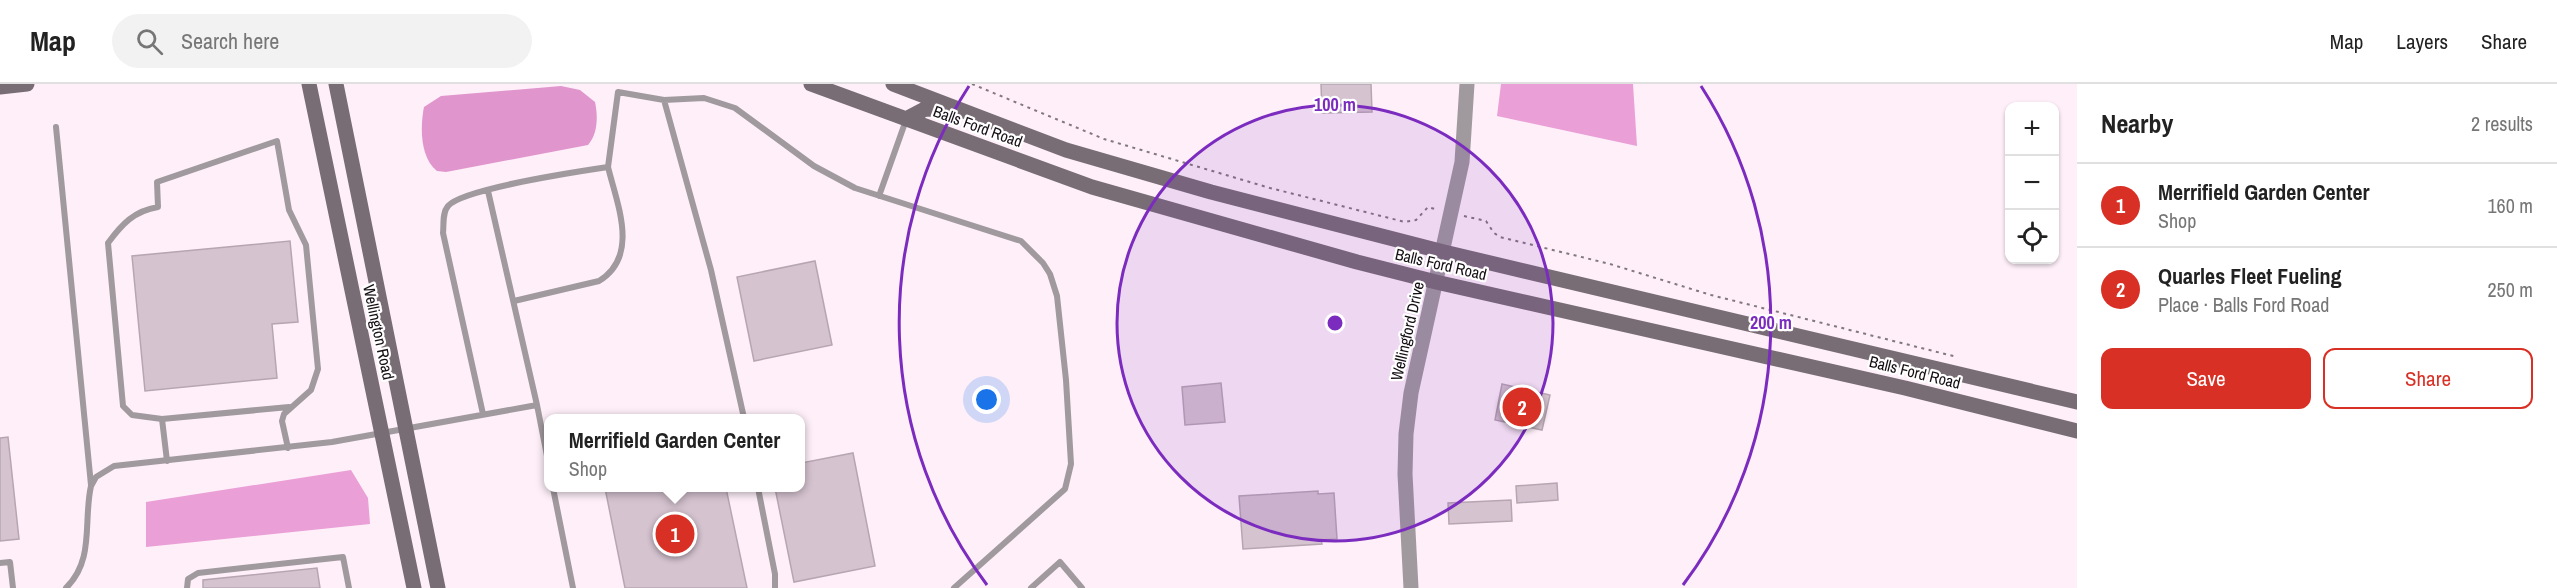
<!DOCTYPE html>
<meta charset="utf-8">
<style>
body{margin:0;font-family:"Archivo Narrow",sans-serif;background:#f2f2f2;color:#222}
.controls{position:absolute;right:18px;top:18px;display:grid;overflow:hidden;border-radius:12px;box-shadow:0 2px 4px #0004}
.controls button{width:54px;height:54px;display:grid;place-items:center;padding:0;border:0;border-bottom:2px solid #e0e0e0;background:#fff;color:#222;font:30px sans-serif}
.you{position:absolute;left:987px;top:316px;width:21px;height:21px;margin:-15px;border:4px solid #fff;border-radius:50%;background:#1a73e8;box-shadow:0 0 0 9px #1a73e833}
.badge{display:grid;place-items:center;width:39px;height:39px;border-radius:50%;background:#d93025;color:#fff;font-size:20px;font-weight:700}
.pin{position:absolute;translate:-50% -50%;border:3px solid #fff;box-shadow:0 2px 6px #0006}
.popup{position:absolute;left:544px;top:330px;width:261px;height:78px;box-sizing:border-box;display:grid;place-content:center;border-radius:12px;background:#fff;filter:drop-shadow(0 2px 4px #0005);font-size:20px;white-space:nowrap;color:#767676}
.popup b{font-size:22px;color:#222}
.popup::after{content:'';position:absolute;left:50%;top:100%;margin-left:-12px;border:12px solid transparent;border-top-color:#fff}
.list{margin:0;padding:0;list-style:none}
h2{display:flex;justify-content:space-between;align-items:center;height:78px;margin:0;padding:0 24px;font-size:26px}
h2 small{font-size:20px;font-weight:400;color:#767676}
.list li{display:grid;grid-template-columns:39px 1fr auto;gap:18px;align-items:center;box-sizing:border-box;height:84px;padding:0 24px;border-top:2px solid #e0e0e0}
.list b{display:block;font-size:22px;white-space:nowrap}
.list p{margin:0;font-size:20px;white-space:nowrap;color:#767676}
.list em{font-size:20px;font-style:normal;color:#767676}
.actions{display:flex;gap:12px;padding:18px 24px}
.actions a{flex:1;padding:14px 0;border:2px solid #d93025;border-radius:12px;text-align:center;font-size:21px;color:#d93025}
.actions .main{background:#d93025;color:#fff}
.icon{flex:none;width:33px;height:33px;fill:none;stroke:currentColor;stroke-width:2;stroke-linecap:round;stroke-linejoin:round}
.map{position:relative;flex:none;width:2077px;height:504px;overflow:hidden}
header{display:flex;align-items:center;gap:36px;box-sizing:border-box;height:84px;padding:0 30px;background:#fff;border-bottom:2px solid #e0e0e0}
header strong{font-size:28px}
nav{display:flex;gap:33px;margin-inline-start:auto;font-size:21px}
.search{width:420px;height:54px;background:#f2f2f2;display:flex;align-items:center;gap:15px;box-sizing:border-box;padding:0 21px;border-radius:33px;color:#767676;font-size:22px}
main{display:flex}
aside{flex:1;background:#fff}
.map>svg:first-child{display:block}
</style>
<header>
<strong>Map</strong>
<div class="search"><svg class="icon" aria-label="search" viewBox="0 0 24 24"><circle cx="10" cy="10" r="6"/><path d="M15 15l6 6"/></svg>Search here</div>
<nav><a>Map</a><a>Layers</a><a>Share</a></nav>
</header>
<main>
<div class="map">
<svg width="2077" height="504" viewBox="0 0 2077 504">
<rect width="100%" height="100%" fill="#feeff9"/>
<path fill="#ea9fd6" d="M1501,0h132l4,62 -140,-30z
M351,386l17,28 2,26 -224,23v-45z"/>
<path fill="#e095cc" d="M561,2l19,4 15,12c3,14 3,31 -7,43l-142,27 -9,-1c-17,-13 -17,-44 -13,-64l17,-11z"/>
<path fill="#d5c3d0" stroke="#b7a6b2" stroke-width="1.5" d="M1321,0h50l1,28 -50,1z
M290,157l8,81 -26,2 5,54 -132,13 -13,-135z
M815,177l17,84 -78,16 -17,-84z
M1221,299l4,39 -40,3 -3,-38z
M1502,300l48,11 -8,35 -47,-10z
M8,353l11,102 -19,2v-103z
M853,369l22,113 -81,16 -19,-94h26v-25z
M1557,399l1,17 -41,3 -1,-17z
M605,404h121l21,100h-122z
M1318,407v3l16,-1 3,46 -16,1 1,4 -79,5 -4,-53z
M1511,416l1,21 -63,3 -1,-21z
M317,484l3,20h-117v-8z"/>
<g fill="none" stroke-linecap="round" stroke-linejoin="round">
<path stroke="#82787f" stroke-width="2" stroke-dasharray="3 4.5" stroke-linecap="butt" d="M972,0l132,55 166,49 135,34 11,-2 12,-13 7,2
M1464,132l22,5 8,12 6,4 110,27 101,31 246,62"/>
<path stroke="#a0999e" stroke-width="6" d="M664,16l40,-2 31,10 79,58 41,22 166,53 22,22 7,11 7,22 9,84 5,84 -6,25 -111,99
M56,43l35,358
M608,83l10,-75 46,8 47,170 33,148
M488,107l49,214
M879,112l27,-76
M483,330l-40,-181c1,-9 -1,-20 5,-27 14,-17 133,-35 160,-39 9,37 32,89 -9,114l-85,20
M162,335l-30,-4 -9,-9 -15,-163c14,-19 26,-32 50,-36l-1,-25 120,-41 12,69 17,35 12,124 -7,21 -27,24 -2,7 6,27
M167,377l-5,-42 127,-12
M553,404l20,100
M758,404l17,86v14
M0,479l10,-1 3,26
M66,504c29,-28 17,-67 25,-102l5,-9 18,-11 218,-24 205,-37 12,61
M187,504l1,-9 10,-6 145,-16 6,31
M1031,504l29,-26 22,26"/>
<path stroke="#a0999e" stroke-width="15" d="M1411,504l-6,-114 1,-40 5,-41 51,-231 5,-78"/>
<path stroke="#786d75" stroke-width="15" d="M309,0l105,504
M336,0l102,504
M811,0l281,103 265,75 79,20 469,106 172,43
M893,0l173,66 145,42 233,60 633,150
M0,3l27,-3
M906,35l19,-10 24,1"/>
</g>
<circle cx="1335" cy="239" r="218" fill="#7b2cbf" fill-opacity=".12"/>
<g fill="none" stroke="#7b2cbf" stroke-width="3">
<circle cx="1335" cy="239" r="218"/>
<path d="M987 501A436 436 0 0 1 969 2M1701 2A436 436 0 0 1 1683 501"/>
</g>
<g text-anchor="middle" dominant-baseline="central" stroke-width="4.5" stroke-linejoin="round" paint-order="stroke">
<g font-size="16" fill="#150f14" stroke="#fff">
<text transform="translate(978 42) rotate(20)">Balls Ford Road</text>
<text transform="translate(1441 180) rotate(13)">Balls Ford Road</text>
<text transform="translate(1407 247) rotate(-77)">Wellingford Drive</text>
<text transform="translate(379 248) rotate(78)">Wellington Road</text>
<text transform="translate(1915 288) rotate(14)">Balls Ford Road</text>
</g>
</g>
<circle cx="1335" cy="239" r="9" fill="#7b2cbf" stroke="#fff" stroke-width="3"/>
<g font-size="18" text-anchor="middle" font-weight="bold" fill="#7b2cbf" stroke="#fff" stroke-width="4.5" stroke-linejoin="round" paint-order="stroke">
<text x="1335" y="27">100 m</text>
<text x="1771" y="245">200 m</text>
</g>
</svg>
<div class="controls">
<button>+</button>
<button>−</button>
<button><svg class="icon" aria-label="locate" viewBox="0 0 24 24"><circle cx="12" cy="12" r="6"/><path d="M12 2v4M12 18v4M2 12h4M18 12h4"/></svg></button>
</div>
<div class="you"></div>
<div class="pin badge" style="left:675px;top:450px">1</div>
<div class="popup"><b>Merrifield Garden Center</b>Shop</div>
<div class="pin badge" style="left:1522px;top:323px">2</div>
</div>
<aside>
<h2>Nearby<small>2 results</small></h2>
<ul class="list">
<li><span class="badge">1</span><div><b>Merrifield Garden Center</b><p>Shop</p></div><em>160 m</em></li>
<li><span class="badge">2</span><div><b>Quarles Fleet Fueling</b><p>Place · Balls Ford Road</p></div><em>250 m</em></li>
</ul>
<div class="actions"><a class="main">Save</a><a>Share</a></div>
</aside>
</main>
